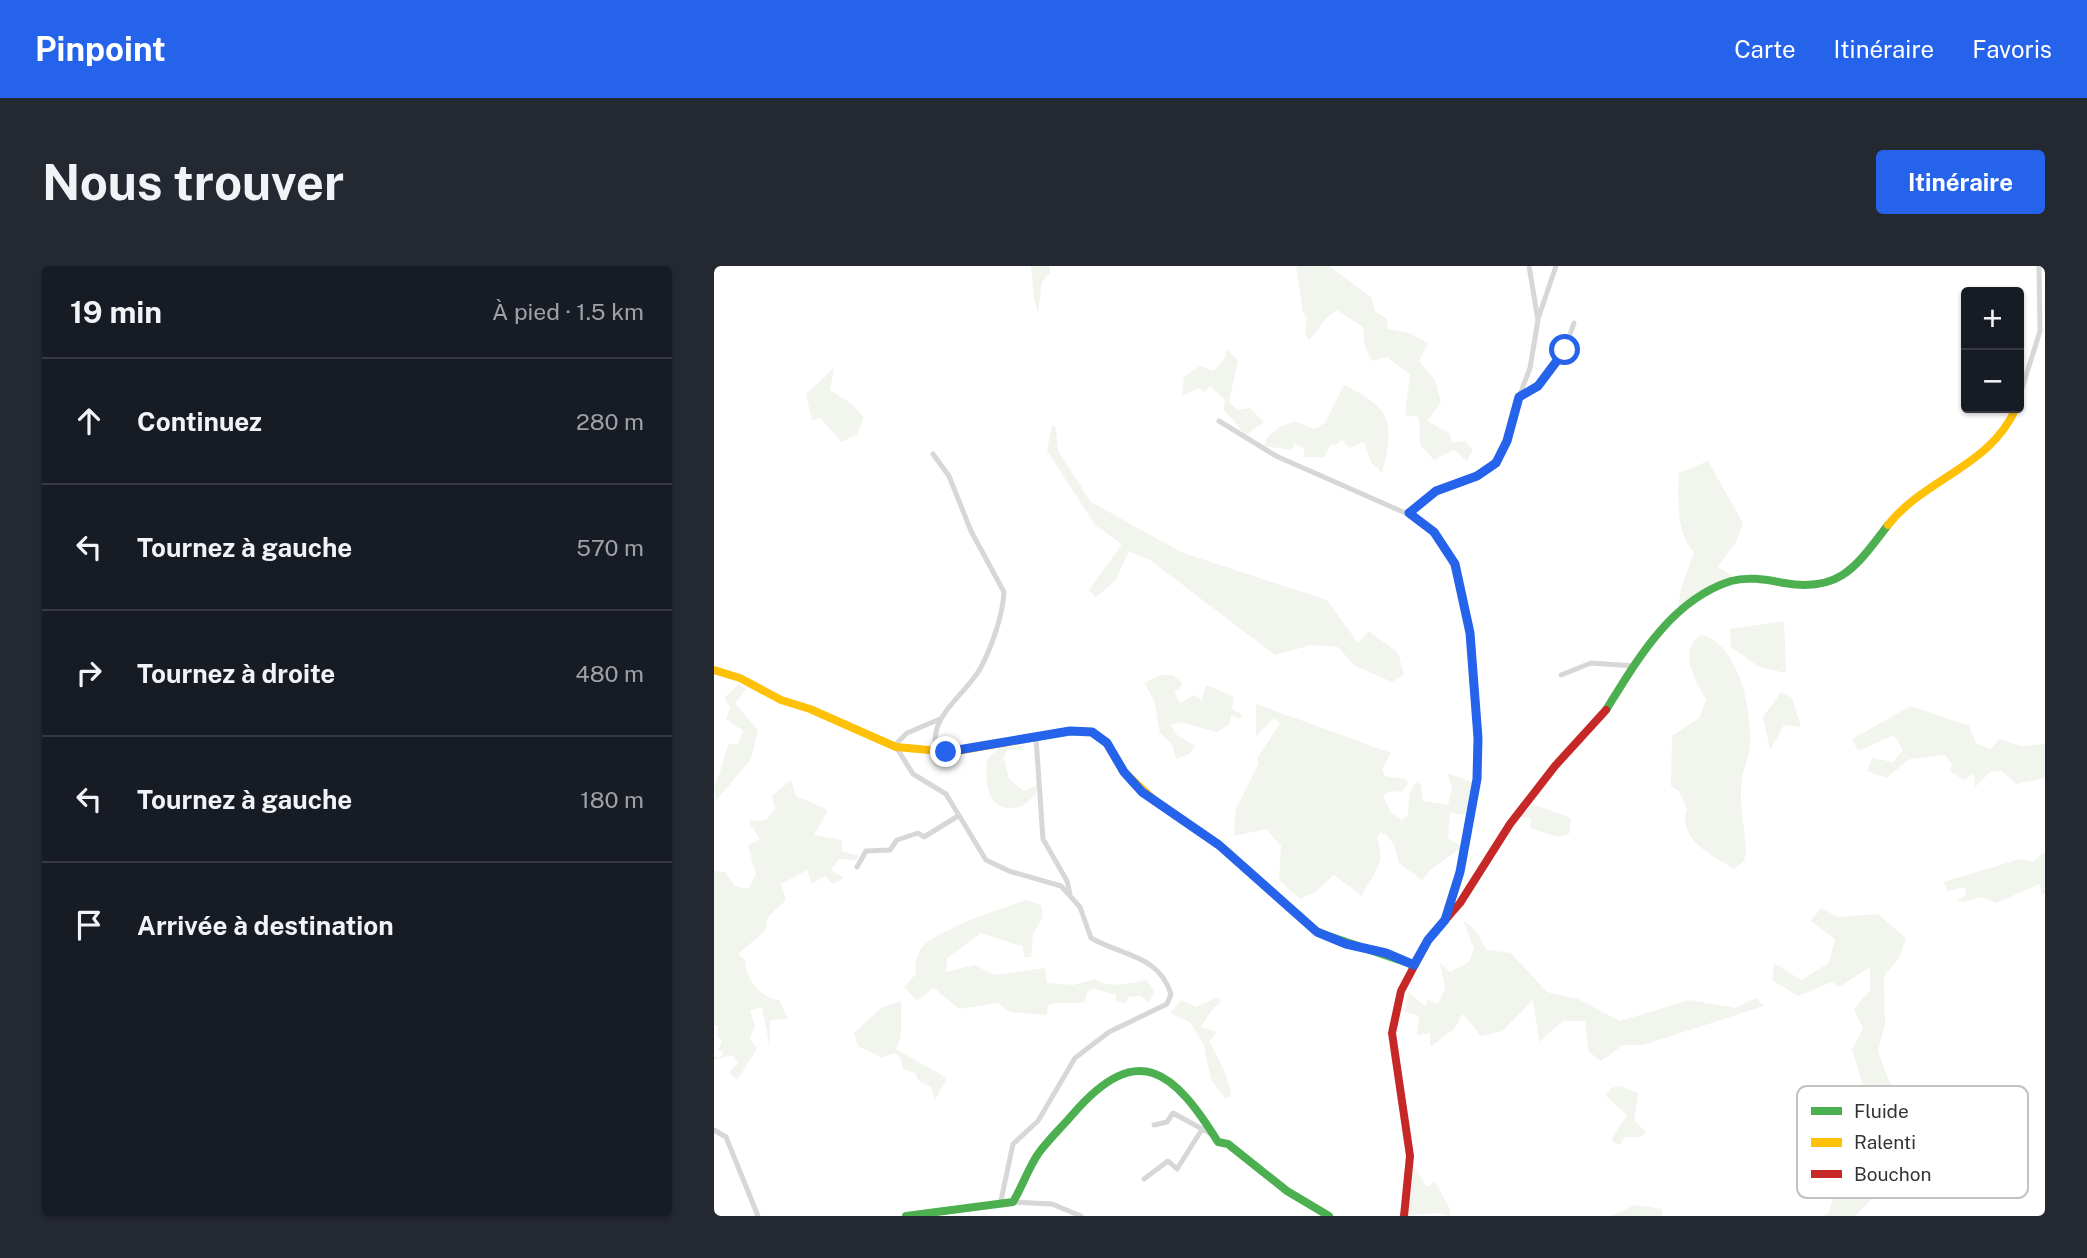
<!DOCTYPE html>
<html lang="fr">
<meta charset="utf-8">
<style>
body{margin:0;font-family:"Public Sans",sans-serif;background:#242831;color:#f1f3f6}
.controls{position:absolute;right:21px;top:21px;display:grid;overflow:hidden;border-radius:7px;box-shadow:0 2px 5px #0004}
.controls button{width:63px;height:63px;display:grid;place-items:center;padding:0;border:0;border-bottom:2px solid #363941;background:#171b24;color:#f1f3f6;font:35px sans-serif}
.stop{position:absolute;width:21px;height:21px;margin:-16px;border:5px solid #2563eb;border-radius:50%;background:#fff}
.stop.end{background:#2563eb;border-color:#fff;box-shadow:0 2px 7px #0008}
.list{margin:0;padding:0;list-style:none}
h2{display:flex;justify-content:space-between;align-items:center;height:91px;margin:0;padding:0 28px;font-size:30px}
h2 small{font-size:23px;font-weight:400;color:#9ea1a6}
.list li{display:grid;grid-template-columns:46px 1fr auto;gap:21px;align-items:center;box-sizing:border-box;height:126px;padding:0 28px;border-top:2px solid #363941}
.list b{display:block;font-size:26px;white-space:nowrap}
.list em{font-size:23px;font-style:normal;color:#9ea1a6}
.icon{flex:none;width:38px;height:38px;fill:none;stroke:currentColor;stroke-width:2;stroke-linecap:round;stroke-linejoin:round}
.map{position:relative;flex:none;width:1331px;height:950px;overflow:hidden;border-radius:7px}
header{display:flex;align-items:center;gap:42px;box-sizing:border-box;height:98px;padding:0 35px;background:#2563eb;color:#fff}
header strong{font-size:33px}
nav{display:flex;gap:38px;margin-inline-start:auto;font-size:24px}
.intro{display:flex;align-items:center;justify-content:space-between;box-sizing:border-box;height:168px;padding:0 42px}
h1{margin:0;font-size:49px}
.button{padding:18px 32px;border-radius:7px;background:#2563eb;color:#fff;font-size:24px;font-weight:700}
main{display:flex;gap:42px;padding:0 42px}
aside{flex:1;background:#171b24;border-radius:7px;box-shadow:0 2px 5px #0004}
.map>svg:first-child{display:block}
</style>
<header>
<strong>Pinpoint</strong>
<nav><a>Carte</a><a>Itinéraire</a><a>Favoris</a></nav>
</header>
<div class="intro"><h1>Nous trouver</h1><a class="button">Itinéraire</a></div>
<main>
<aside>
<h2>19 min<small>À pied · 1.5 km</small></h2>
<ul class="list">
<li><svg class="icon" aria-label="ahead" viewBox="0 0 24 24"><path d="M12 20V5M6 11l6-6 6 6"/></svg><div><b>Continuez</b></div><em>280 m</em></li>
<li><svg class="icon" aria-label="left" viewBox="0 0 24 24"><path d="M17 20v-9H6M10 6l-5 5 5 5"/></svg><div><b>Tournez à gauche</b></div><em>570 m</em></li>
<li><svg class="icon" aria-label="right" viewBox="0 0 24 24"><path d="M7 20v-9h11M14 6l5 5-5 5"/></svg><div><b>Tournez à droite</b></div><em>480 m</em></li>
<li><svg class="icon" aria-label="left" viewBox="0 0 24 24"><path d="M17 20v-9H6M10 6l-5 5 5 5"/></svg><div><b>Tournez à gauche</b></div><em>180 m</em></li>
<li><svg class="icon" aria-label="arrive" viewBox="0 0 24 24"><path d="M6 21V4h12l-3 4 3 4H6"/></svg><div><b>Arrivée à destination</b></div></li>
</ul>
</aside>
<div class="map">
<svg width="1331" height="950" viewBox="0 0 1331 950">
<rect width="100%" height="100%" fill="#fff"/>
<path fill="#f1f5ed" d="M317,0h19v7l-8,9 -4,31 -4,-13z
M582,0h33l42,31 4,14 12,8 1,10 21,4 19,10 -9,18 16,19 6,22 -14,19 22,12 3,10 13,-2 8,9 -6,11 -13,-11 -20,10 -14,-15 -1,-28 -14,-2 5,-40 -23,-18 -15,4 -7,-14 -2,-20 -26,-17c-18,12 -14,16 -28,30l-4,-7 2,-16 -4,-5z
M512,83l12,11 -9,42 9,8 12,-2 14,14 -18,13 -23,-26 2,-9 -15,-14 -5,6 -6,-4 -17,8 2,-19 16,-11 14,5 11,-14z
M120,102l-4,22 22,14 12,14 -7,16 -15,8 -22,-24 -8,3 -6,-27z
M630,119c49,24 51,38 38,88l-11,-11 -7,-20 -15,6 -7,-8 -6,5 -5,-1 -7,13h-20v-9l-9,-4 -4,6 -26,-4 1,-7 13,-12 16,-6 19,8 11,-6z
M338,159l4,3 2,23 33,51 92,51 144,47 31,43 11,-12 29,22 6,21 -12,8 -37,-16 -17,-19 -27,-2 -36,10 -125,-95 -21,-9 -14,30 -19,16 -7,-7 33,-46 -26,-18 -49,-75z
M994,195l35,62 -7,19 -18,25 14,9 -12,4 -43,33 4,-24 13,-37c-18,-16 -16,-55 -15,-79z
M1070,355l2,52 -27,-6 -28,-20 -1,-18z
M987,369c39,8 54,83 48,118 -2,9 -6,17 -7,26 -4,22 3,49 4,71l-2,11 -10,8c-22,-14 -57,-29 -47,-60l-8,-18 -8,-5 1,-50 27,-18 7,-18c-10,-21 -30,-48 -5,-65z
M446,409h13l9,8 -2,6 -6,3 6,11 14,-8 8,5 4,-15 28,12 -2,12 11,6 -4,4 -8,-4 -1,9 -13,8 -36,-10 -10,3 6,10 18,11 -7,9 -12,4 -4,-15 -12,-11 -6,-33 -10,-17z
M25,418l7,5 -11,14 23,27 -7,29 -35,42 -2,-17c8,-10 9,-28 15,-40h9l5,-13 -17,-12 4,-11 -6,-10z
M1067,426l11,6 9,29 -17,-2 -14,25 -7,-33z
M542,438l135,49 -9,16 3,7 20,3 3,4 -6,9 -11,-1 -8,5 8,17 11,7 6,-5 1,-21 7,-12 5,3 2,16 25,4 4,-18 -5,-14 27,10 -8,32 -16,-2 -2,25 14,9 -32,23 -8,10 -23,-17 -4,-16 -8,-12 -7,-2 -3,5c10,27 -4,33 -15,58l-28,-21 -17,16 -17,8 -21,-19 2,-34 -15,-17 -32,7 1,-25 24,-48 -2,-4 23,-36 -6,-5 -18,18z
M1197,440l58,20 7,17 14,6 10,-10 21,7 24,-2v34l-29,6 -14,-13 -12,1 -15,15 -1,-13 -11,6 -13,-9 2,-7 -7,-9 -35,4 -24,19 -19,-7 5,-13 21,4 10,-12 -9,-15 -36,16 -6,-12z
M310,479l-1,5h-16l-3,7 5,22 15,12 13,-6 -1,10c-5,3 -12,11 -18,12 -31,8 -35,-27 -30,-49l12,-11z
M77,514l5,16 32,14 -14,25 28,5v11l17,5 -3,4 -17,-1 -8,11 13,8 -12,6 -7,-8 -13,8 -5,-14 -26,14 5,16 -18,17 -2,13 -28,24 7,6c1,19 14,37 34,40l9,19 -18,1v27l-8,-40 -12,4 5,15 -5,12 7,11 -20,31 -8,-7 9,-11 -5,-7 -19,5v-4l5,2 4,-5 -5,-4 4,-7 -5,-7 1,-9 -4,-1v-154l11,1 10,14 13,3 8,-14 -8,-29 12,-7 -12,-18 18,-1 9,-11 -3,-13z
M818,538l39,14 -2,16 -12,3 -27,-9 1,-10 -10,-1z
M1331,585v42l-3,2 -2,-11 -44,19 -14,-6 -19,5 -6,-2 9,-5 -1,-8 -17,4 -5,-9 77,-23 13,3z
M312,634l15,5 2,12 -10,17 -2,23h-7l-1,-10 -42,-14 -34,25 -1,14 29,-7 19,10 51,-7 2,15 26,2 22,-6c14,10 36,4 52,1l7,12 -5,10 -9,-6 -11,1 -3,6 -9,-1 -2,-8 -21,-5 -7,3 -2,10c-13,3 -21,-2 -37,3l-1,10 -37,-3 -12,-9 -39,6 -25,-21 -17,13 -13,-14 12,-13c-2,-9 1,-23 9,-30 23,-18 72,-34 101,-44z
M1107,642l17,9 40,-3 28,24 -7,20 -15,18 1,47 -7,28 17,46 26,29 32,25 -4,15 -28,-15 -42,30 -2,12 -22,23h-33l7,-3 12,-44 14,1 6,-22 -17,-4 2,-19 18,-37 -12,-39 11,-20 -9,-20 16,-19v-23l-31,20 -7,-5 -34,14 -26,-16 2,-17 27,17 28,-17 6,-24 -24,-18z
M749,654l13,11 11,19 24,3 36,39 31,7 42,22 70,-21 45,8 21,-10 8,8 -121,39h-20l-22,16 -13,-10 -3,-30h-22l-24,21 -6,-42 -31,31 -21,5 -18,-22 -9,15 -24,18v-14l-13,2 2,-19 -14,-4 3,-20 17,14 3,-6 10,4 7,-16 -5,-25 10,9 19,-10 5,-13z
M504,731l3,5 -10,9 -10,16 16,5 -8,10c9,14 22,40 22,55l-6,1 -14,-18 -7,-35 -14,-23 -20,-9 11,-13 15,7z
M187,735v36l-5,12 51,29 -12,22 -4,-13 -12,-6 -4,-8 -12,-4 -3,-12 -6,-4 -12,5 -24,-12 -4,-13 27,-25z
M906,820l18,7 -4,27 13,13 -7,4h-14l-7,8 -6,-3 -1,-5 15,-22 -21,-19 5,-8z
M698,898l15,23 8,-5 15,27v7l-13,-3 -35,3z
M921,939l27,4v7h-51z"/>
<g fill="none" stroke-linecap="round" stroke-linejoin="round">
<path stroke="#d7d7d7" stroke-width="5" d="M824,53l18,-53
M806,131c30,-18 44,-42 54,-74
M1305,132l21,-67 -1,-65
M505,155l57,35 143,63 30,32 21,82 8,105 -1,41 -8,53 -23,86
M219,188l16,22 22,55 33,61c-1,23 -13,57 -24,77 -16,28 -52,46 -44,83
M695,247l27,-22 50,-20 19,-23 10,-40 15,-40 8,-48 -9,-54
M847,409l30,-12 43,3
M322,472l7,101 24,42 3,13
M179,481l14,-14 33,-14
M182,481l17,27 33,20 40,66 23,11 52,15 19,21 11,31c31,18 68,17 80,56l-4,10 -58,28 -34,26 -37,63 -25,23 -13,61
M143,601l9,-16 24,-1 7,-10 21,-7 6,4 34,-21
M440,859l13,-3 6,-9 40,22
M0,864l12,7 32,79
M430,913l24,-18 9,8 24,-38
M299,936l39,2 29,12"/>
<path stroke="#4caf50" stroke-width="8" d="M892,444c31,-50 65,-110 125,-129 18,-5 36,-1 53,2 57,10 73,-18 104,-58
M441,535l64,44 98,87 97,33
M192,950l107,-14c9,-15 15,-33 25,-48 10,-14 24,-27 35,-40 65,-75 101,-43 145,28l10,2 59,47 42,25"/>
<path stroke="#ffc107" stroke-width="8" d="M1174,259c38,-48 102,-58 128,-117
M0,404l26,8 41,22 29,9 86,38 55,5 119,-21 22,1 15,11 17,29 31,29"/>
<path stroke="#c62828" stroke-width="8" d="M690,950l6,-60 -18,-123 9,-42 27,-51 32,-37 50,-79 45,-58 51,-56"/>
</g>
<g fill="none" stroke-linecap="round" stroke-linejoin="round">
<path stroke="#2563eb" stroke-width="9" d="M232,486l124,-21 22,1 15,11 17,29 18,20 77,53 98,87 29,12 40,9 28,12 14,-25 17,-20 15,-48 17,-93 1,-41 -8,-105 -15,-69 -21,-32 -25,-19 27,-22 41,-15 19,-13 11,-22 12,-44 19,-11 27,-36"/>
</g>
<rect x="1083" y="820" width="231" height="112" rx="10" fill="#fff" stroke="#c2c2c2" stroke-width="2"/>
<rect x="1097" y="841" width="31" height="8" fill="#4caf50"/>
<rect x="1097" y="872" width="31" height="9" fill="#ffc107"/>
<rect x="1097" y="904" width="31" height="8" fill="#c62828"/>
<g font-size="19" fill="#333">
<text x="1140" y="852">Fluide</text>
<text x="1140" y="883">Ralenti</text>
<text x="1140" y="915">Bouchon</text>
</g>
</svg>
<div class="controls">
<button>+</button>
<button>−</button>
</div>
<div class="stop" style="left:851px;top:84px"></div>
<div class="stop end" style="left:232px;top:486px"></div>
</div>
</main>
